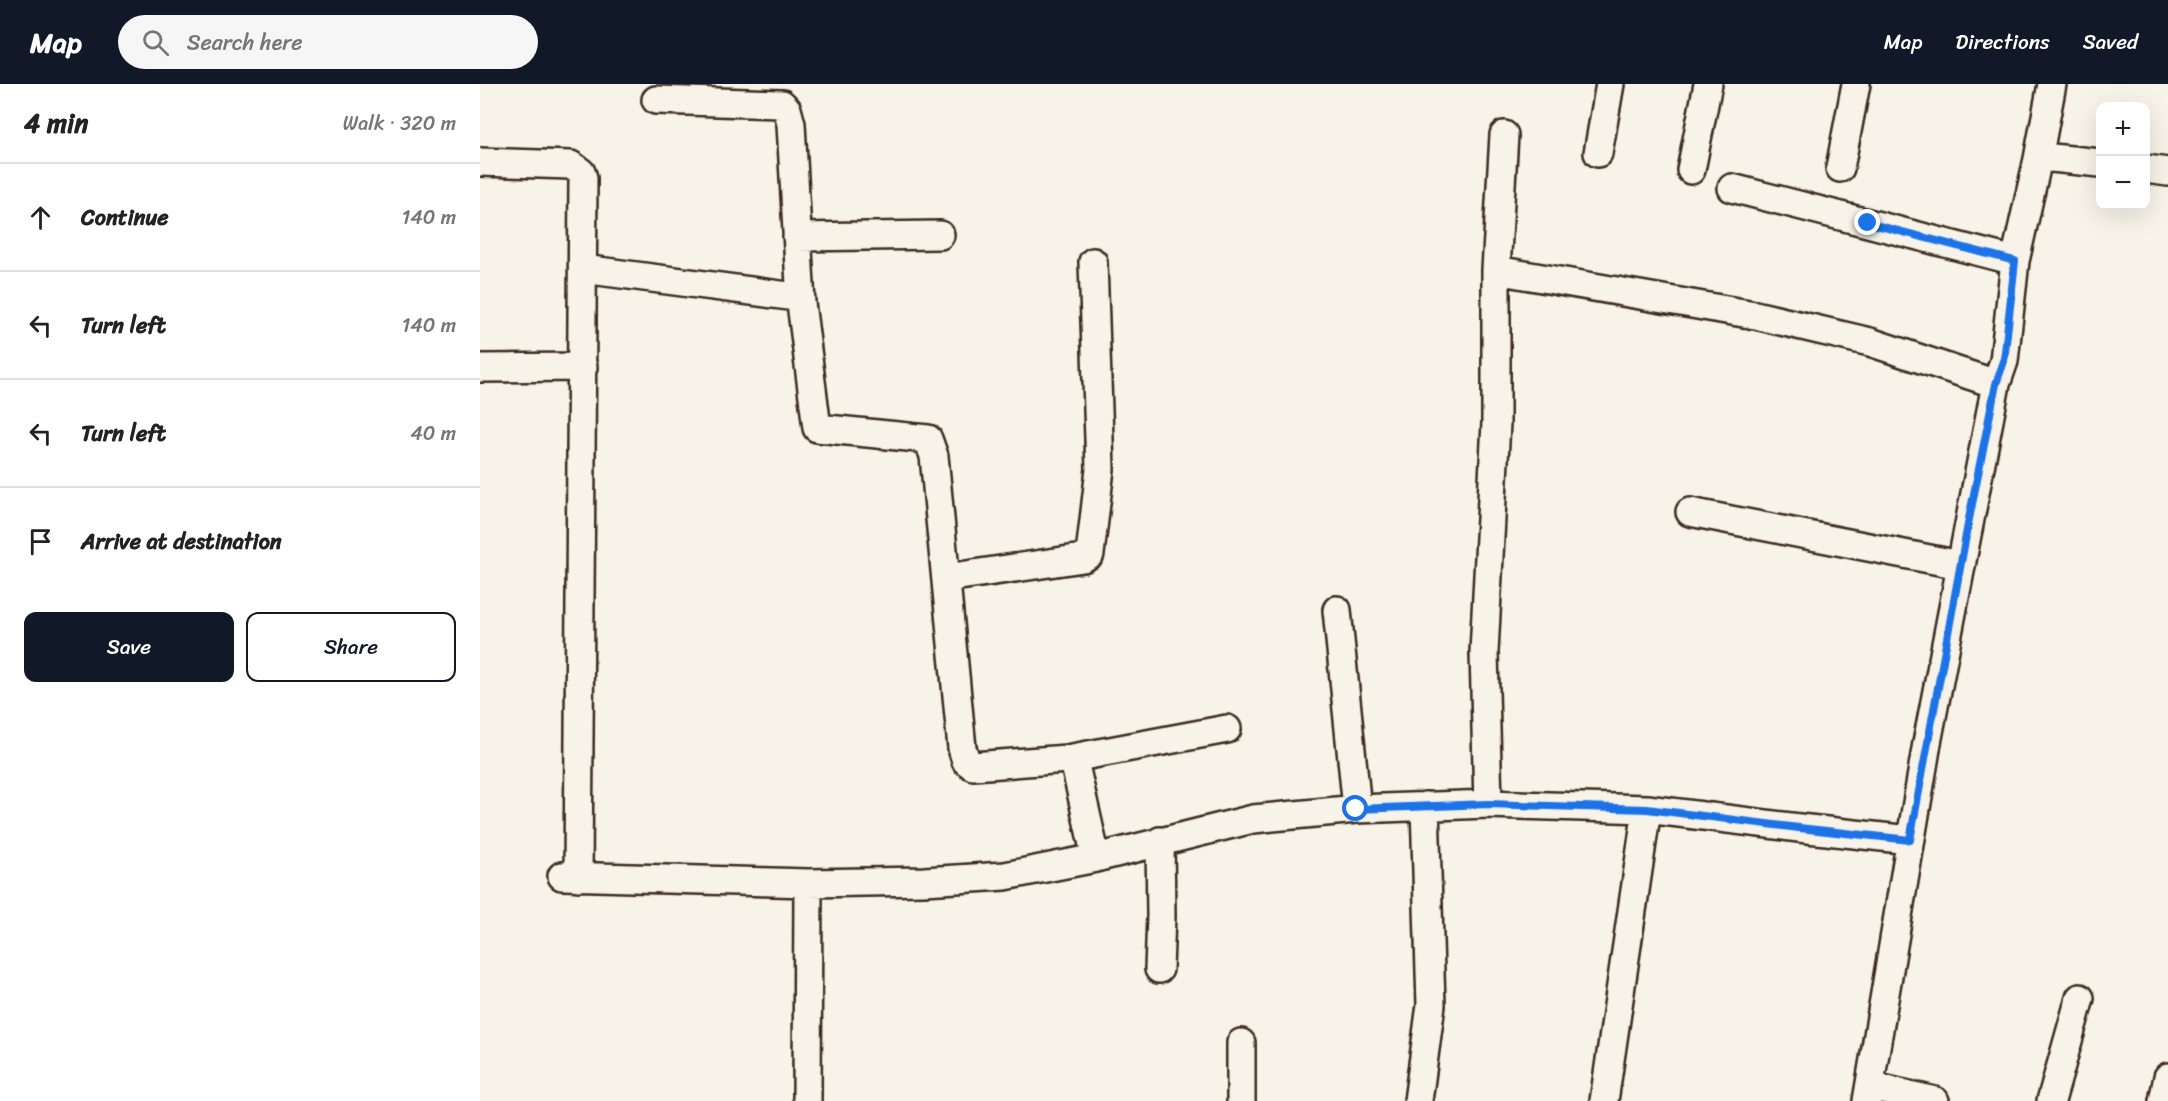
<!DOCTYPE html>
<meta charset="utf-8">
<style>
body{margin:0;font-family:Sriracha,sans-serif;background:#f6f6f6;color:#222}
.controls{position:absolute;right:18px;top:18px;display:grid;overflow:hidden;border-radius:12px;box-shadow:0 6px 24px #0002}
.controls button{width:54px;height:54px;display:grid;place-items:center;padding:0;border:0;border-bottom:2px solid #e0e0e0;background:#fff;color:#222;font:30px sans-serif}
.stop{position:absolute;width:18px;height:18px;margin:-14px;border:4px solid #1a73e8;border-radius:50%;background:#fff}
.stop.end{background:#1a73e8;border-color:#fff;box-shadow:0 2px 6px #0008}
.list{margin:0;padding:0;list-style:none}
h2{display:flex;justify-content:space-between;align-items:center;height:78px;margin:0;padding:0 24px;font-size:26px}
h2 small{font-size:20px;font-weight:400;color:#767676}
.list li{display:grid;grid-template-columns:39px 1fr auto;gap:18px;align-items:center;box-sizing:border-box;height:108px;padding:0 24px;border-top:2px solid #e0e0e0}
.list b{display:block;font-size:22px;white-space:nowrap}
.list em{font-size:20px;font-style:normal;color:#767676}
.actions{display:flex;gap:12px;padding:18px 24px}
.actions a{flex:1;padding:14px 0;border:2px solid #111827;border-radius:12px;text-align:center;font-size:21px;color:#111827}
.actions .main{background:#111827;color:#fff}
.icon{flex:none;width:33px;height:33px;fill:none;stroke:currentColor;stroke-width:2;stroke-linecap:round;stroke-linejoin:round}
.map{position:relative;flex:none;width:1688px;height:1017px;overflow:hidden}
header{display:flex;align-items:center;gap:36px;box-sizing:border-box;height:84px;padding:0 30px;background:#111827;color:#fff}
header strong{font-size:28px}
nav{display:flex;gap:33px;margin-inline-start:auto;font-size:21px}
.search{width:420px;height:54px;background:#f6f6f6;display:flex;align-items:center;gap:15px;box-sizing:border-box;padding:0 21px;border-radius:33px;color:#767676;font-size:22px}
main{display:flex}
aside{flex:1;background:#fff}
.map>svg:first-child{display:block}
</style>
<header>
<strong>Map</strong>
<div class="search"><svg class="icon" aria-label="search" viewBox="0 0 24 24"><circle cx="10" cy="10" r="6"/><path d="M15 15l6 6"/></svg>Search here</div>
<nav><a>Map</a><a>Directions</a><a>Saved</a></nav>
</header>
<main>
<aside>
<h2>4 min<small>Walk · 320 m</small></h2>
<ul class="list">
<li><svg class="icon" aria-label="ahead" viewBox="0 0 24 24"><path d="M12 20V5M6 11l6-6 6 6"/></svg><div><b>Continue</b></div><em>140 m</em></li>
<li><svg class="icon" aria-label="left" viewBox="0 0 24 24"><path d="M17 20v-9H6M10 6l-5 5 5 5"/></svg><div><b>Turn left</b></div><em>140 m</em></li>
<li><svg class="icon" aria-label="left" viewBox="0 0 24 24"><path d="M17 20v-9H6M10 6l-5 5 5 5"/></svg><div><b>Turn left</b></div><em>40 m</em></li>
<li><svg class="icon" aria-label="arrive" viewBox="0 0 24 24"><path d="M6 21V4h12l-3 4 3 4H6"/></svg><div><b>Arrive at destination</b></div></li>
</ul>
<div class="actions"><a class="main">Save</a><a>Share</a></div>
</aside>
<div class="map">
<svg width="1688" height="1017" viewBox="0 0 1688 1017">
<rect width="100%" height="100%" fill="#f7f3e8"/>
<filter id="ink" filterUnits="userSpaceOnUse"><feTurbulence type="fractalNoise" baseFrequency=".0167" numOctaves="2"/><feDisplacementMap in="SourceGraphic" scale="12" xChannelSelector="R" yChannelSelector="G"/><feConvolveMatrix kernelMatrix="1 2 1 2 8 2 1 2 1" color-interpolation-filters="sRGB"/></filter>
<g filter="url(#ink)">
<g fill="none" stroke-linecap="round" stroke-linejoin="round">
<defs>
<path id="minor" d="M176,16l126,4 5,5 4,15 10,179
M1118,69l12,-69
M1558,75l14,-1 48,5
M0,78l91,3 10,7 2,6 -5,699
M1360,84l16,-84
M1666,85l22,3
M1211,86l17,-86
M1252,104l283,73
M317,153l143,-2
M103,185l213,28 5,6 16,125 111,11 6,17 28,292 4,13 7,5 94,-7 8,6 21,93
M1016,186l259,45 115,27 126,42
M0,284l103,-1
M1210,428l270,53
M466,494l137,-20 7,-4 10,-85 -7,-207
M857,526l20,199
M587,675l160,-30
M1008,720l-4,-152 12,-229v-153l8,-135
M82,792l246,7 116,-2 81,-5 91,-18 157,-39 104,-10 131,-5 159,5 152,19 111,12
M679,885l2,-53 -1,-75
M761,959v58
M1390,1002l65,15
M327,1017l1,-218
M938,1017l13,-96 -6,-199
M1124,1017l43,-292
M1387,1017l60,-358 69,-359 8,-23 11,-100 23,-102 14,-75
M1571,1017l29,-103
M1683,1017l5,-24"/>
</defs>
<use href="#minor" stroke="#3b2a1e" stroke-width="32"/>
<use href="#minor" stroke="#f7f3e8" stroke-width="27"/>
</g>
</g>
<g fill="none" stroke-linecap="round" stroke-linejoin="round" filter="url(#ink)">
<path stroke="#1a73e8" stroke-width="8" d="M876,725l132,-5 159,5 152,19 111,12 59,-321 27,-135 8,-23 11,-100 -147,-38"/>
</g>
</svg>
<div class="controls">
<button>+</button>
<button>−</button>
</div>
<div class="stop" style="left:876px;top:725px"></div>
<div class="stop end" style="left:1388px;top:139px"></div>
</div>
</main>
